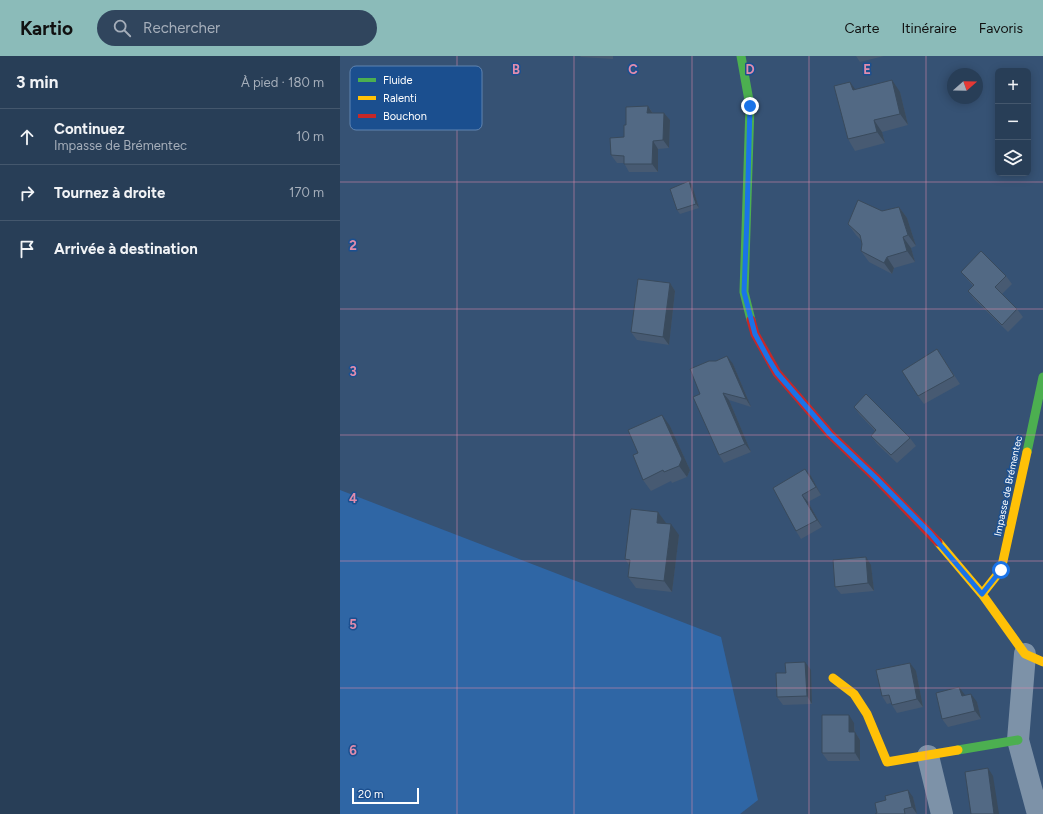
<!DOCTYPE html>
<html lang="fr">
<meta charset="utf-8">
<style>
body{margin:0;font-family:Figtree,sans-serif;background:#30455d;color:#f1f3f6}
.controls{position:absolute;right:12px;top:12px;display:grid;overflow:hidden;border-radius:6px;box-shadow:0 2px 10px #0003}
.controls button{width:36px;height:36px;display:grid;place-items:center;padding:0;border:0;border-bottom:1px solid #44576d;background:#283e57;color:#f1f3f6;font:20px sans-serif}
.compass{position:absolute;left:607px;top:12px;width:36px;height:36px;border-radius:50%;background:#283e57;box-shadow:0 2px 10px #0003;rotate:70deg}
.scale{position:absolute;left:12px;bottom:10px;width:67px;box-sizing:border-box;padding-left:4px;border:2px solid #fff;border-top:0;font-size:11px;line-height:14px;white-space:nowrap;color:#fff;-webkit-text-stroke:3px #1b4f8f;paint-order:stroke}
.stop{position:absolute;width:12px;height:12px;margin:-9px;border:3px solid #1a73e8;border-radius:50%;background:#fff}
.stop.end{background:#1a73e8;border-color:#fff;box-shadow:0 1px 4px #0008}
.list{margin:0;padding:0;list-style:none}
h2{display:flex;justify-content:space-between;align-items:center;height:52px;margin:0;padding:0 16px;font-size:17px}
h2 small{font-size:13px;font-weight:400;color:#a5aeba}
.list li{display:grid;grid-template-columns:26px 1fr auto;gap:12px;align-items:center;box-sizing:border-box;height:56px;padding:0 16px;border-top:1px solid #44576d}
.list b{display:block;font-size:15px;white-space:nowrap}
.list p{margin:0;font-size:13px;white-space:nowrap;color:#a5aeba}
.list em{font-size:13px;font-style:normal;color:#a5aeba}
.icon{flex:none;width:22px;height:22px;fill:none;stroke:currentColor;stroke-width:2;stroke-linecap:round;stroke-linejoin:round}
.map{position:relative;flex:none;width:703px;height:758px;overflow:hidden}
header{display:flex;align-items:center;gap:24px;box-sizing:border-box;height:56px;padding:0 20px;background:#8bbbb9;color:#111}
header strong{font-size:19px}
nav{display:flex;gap:22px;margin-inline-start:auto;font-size:14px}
.search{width:280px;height:36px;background:#30455d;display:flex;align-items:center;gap:10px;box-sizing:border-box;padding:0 14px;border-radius:22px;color:#a5aeba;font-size:15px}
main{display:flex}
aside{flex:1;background:#283e57}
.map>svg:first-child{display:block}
</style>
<header>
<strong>Kartio</strong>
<div class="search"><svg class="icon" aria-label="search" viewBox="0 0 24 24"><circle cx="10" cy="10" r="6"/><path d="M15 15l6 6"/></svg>Rechercher</div>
<nav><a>Carte</a><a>Itinéraire</a><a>Favoris</a></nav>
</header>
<main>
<aside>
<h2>3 min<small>À pied · 180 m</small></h2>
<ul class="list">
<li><svg class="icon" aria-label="ahead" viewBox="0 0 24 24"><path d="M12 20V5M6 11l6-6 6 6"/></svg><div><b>Continuez</b><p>Impasse de Brémentec</p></div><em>10 m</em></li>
<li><svg class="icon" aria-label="right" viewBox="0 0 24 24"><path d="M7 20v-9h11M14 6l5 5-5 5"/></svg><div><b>Tournez à droite</b></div><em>170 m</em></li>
<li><svg class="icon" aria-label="arrive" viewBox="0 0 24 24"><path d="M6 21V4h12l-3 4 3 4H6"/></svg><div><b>Arrivée à destination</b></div></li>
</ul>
</aside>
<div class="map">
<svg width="703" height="758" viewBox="0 0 703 758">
<rect width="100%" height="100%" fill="#365274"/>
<path fill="#2f66a5" d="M0,434l381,147 37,163 -18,14h-400z"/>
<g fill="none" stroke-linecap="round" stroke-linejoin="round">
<path stroke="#7d92a8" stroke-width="22" d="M685,598l-7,86 20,74
M588,700l14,58"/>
<path stroke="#4caf50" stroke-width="9" d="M401,0l9,50 -6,186 7,28
M687,396l16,-75
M618,694l60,-10"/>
<path stroke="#ffc107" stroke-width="9" d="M598,486l44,52 43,60 18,8
M642,538l19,-24 26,-118
M493,622l21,16 13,20 20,48 71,-12"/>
<path stroke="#c62828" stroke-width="9" d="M411,264l4,14 22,39 53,61 46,44 62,64"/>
</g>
<path fill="#475a72" d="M240,0h33v3l-32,-2z
M516,0h28l-24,6z
M516,33l44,3 8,33 -26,7 3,11 -30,8 -7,-12z
M308,50l5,7h11l6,7 -1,28 -11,1v23h-29l-5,-9h-7l-6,-8 13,-18 2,-12z
M349,125l3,4 7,23 -19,6 -3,-4z
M559,151l8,11 9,28 -5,2 4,14 -21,6 -2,6 -23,-12 -8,-11 1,-7 -1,-4 -5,-5 -8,-11 34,-13z
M621,216l45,4 6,8 -10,10 15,15 6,8 -15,15 -34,-33 -6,-8 5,-5z
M330,227l5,8 -6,54 -32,-5 -6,-8z
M597,293l23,35 -36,20 -6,-8z
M393,308l18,43 -22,-7 22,52 -27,11 -5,-8 -19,-61z
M514,351l56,31 6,8 -19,17 -20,-19 -6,-8 4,-5 -16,-17z
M330,370l20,44 -3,7 -15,6 -1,-2 -20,10 -8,-11 -5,-27z
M465,413l6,7 10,19 -13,7 14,25 -21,12 -5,-8z
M318,456l8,12 13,11 -7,57 -36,-4 -8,-11 1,-12 -4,-6z
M531,509l3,26 -33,3 -6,-7z
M471,614l1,34 -29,1 -6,-8 9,-24z
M576,615l7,36 -26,6 -5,-8 -1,-2 -4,1 -5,-8z
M625,639l12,7 4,17 -33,8 -6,-8z
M514,667l1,9 5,8v21h-32l-6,-8z
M573,741l4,17h-42l2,-1z"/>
<path fill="#394a5c" d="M552,24l8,12 8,33 -8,-11z
M510,26l8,11 -5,-3z
M308,50l5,8 -6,-1z
M324,57l6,7 -1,28 -6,-8z
M534,64l8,12 3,11 -8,-11z
M313,85l5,8v23l-6,-8z
M349,125l3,4 7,23 -3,-4z
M559,151l8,11 9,28 -8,-11z
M563,181l8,11 4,14 -8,-11z
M547,201l7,11 -2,6 -8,-11z
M330,227l5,8 -6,54 -6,-8z
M387,300l6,8 18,43 -5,-8z
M383,337l6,7 22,52 -6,-8z
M322,359l8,11 20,44 -3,7 -8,-11z
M465,413l6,7 10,19 -5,-8z
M462,439l6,7 14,25 -5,-7z
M318,456l8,11 -1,11 -8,-11z
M331,468l8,11 -7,57 -8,-11z
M526,501l5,8 3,26 -6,-8z
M465,606l6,8 1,34 -5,-8z
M570,607l6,8 7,36 -6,-8z
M619,631l6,8 2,9 -5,-8z
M631,638l6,8 4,17 -6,-8z
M509,659l5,8 1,17 -6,-8z
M515,676l5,8v21l-5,-8z
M648,712l5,8 6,38h-5z
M568,734l5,7 4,17 -5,-7z"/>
<path fill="#526984" stroke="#394a5c" d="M552,24l8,34 -26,6 3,12 -29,7 -14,-53 16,-4 3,8z
M308,50l-1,7h17l-1,27 -10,1 -1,23h-28v-8l-13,-1 -1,-17 14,-1v-12h2v-18z
M349,125l7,23 -19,6 -7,-21z
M518,144l24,11 17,-4 9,28 -5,2 4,14 -20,6 -3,6 -23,-12 1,-7 -2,-9 -12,-11z
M641,195l25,25 -11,11 22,22 -15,16 -34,-34 6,-6 -13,-13z
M298,223l32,4 -7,54 -32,-5z
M597,293l17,27 -36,20 -16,-25z
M387,300l19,43 -23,-6 22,51 -26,11 -26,-58 7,-3 -10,-25 19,-8h7z
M526,338l44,44 -19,17 -20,-19 5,-6 -22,-23z
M322,359l20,44 -3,7 -15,6 -1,-2 -20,10 -10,-25 5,-2 -10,-23z
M465,413l11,18 -14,8 15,25 -21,11 -23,-43z
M291,453l27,3 -1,11 14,1 -7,57 -36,-4 2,-17 -5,-1z
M526,501l2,26 -33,4 -2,-27z
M465,606l2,34 -30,1 -1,-24h10l-1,-10z
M570,607l7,36 -25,6 -3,-10 -7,1 -6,-26z
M619,631l3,9 9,-2 4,17 -33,8 -6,-26z
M482,659h27v17h6v21h-33z
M648,712l6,46h-23l-6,-42z
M568,734l4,17 -8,2 1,5h-30l2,-1 -2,-10 11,-3 -1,-4z"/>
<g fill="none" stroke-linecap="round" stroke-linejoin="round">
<path stroke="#1a73e8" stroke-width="5" d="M410,50l-3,111 -3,75 11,42 13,24 9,15 53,61 46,44 54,55 52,61 19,-24"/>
</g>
<path fill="none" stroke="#e08cad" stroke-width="1" stroke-opacity="0.55" d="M117,0v758M234,0v758M352,0v758M469,0v758M586,0v758M0,126h703M0,253h703M0,379h703M0,505h703M0,632h703"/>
<g text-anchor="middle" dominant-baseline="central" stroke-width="3" stroke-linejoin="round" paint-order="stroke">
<g font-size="10" fill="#fff" stroke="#1b4f8f">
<text transform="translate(668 430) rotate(-78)">Impasse de Brémentec</text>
</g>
</g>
<rect x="10" y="10" width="132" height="64" rx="6" fill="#1b4f8f" stroke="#5f84b1" stroke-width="1"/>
<rect x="18" y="22" width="18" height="4" fill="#4caf50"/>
<rect x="18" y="40" width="18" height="4" fill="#ffc107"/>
<rect x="18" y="58" width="18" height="4" fill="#c62828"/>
<g font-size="11" fill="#fff">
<text x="43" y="28">Fluide</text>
<text x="43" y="46">Ralenti</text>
<text x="43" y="64">Bouchon</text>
</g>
<g font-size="13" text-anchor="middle" font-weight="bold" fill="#e08cad" stroke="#1b4f8f" stroke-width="3" stroke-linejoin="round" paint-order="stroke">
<text x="176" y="18">B</text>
<text x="293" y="18">C</text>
<text x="410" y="18">D</text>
<text x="527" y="18">E</text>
<text x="13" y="194">2</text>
<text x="13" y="320">3</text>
<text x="13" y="447">4</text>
<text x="13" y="573">5</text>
<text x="13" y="699">6</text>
</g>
</svg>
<div class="controls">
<button>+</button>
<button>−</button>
<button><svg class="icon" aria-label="layers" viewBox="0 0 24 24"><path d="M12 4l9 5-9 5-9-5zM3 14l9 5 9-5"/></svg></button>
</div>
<svg class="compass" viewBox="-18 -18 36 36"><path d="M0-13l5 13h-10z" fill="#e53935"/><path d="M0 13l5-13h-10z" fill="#a5aeba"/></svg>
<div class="scale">20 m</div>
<div class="stop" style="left:661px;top:514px"></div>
<div class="stop end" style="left:410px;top:50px"></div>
</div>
</main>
